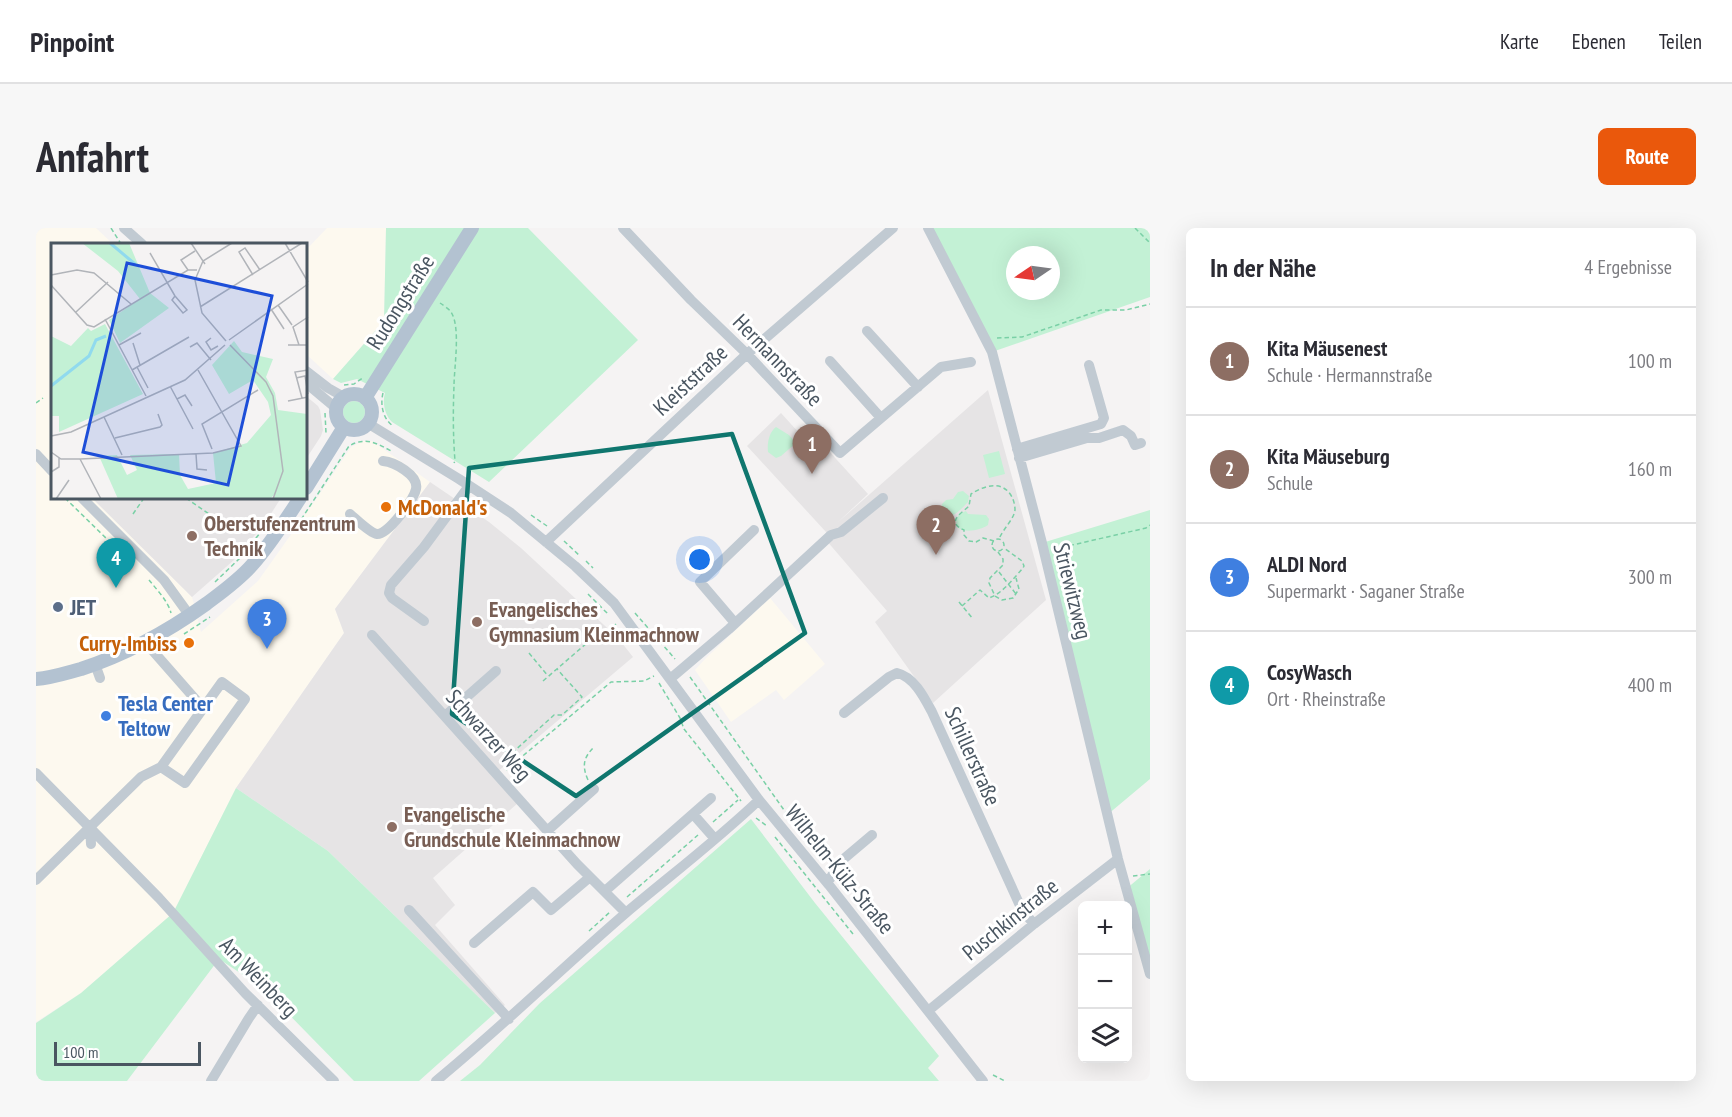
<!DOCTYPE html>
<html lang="de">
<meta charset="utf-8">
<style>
body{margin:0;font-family:"PT Sans Narrow",sans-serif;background:#f7f7f7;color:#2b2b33}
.controls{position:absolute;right:18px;bottom:18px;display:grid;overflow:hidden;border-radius:9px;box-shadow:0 6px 24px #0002}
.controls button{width:54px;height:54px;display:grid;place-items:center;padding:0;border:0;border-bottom:2px solid #e1e1e2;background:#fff;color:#2b2b33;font:30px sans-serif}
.compass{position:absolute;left:970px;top:18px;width:54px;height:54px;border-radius:50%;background:#fff;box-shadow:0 6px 24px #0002;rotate:257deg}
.scale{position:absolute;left:18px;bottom:15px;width:147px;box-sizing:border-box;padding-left:6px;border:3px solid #4a5661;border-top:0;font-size:16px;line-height:21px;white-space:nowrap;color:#4a5661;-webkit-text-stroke:4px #fff;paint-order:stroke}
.you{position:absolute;left:664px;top:332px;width:21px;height:21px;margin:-15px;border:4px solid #fff;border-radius:50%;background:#1a73e8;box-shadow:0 0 0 9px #1a73e833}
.badge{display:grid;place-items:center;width:39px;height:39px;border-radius:50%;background:#ea580c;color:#fff;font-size:20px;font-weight:700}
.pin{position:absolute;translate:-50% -50px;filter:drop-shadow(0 2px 3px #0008)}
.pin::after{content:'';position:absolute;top:32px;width:21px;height:18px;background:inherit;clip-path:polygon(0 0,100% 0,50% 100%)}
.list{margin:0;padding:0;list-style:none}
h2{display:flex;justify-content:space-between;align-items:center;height:78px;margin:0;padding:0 24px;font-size:26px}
h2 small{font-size:20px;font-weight:400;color:#7c7c81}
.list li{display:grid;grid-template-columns:39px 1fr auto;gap:18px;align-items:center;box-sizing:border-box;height:108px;padding:0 24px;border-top:2px solid #e1e1e2}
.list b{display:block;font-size:22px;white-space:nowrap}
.list p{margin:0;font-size:20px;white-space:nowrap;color:#7c7c81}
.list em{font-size:20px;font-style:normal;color:#7c7c81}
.icon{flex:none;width:33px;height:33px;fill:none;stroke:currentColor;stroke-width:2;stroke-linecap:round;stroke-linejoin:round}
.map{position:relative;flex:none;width:1114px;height:853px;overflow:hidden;border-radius:9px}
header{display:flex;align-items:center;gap:36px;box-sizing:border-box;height:84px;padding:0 30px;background:#fff;border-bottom:2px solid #e1e1e2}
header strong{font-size:28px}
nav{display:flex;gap:33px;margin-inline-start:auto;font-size:21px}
.intro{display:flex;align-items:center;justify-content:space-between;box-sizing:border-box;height:144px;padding:0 36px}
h1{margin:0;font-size:42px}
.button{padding:15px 27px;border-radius:9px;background:#ea580c;color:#fff;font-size:21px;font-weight:700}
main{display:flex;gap:36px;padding:0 36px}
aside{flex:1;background:#fff;border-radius:9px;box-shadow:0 6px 24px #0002}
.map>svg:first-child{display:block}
</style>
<header>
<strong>Pinpoint</strong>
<nav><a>Karte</a><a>Ebenen</a><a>Teilen</a></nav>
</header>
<div class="intro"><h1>Anfahrt</h1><a class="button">Route</a></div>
<main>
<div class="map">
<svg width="1114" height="853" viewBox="0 0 1114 853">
<rect width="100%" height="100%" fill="#f5f3f3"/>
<path fill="#fdf9ef" d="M0,0h60l17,16h-61v254h40l100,99 9,35 57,-51 61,-86 32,-48 12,-6h9l58,41 -95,127 9,24 -108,155 -63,125 -92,80 -45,29z
M291,0h59l-2,93 -51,58 -27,-25v-104z
M734,370l55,66 -41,36 -8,-10 -45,32 -36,-52 11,-12z"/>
<path fill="#e6e4e5" d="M952,162l58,210 -113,103 -58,-81 12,-11 -61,-71v-8l-79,-86 34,-33 38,42 8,-6 41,45 -31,29z
M270,168l12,10 2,4 3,20 -2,6 -15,23z
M394,254l59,40 32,26 97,90 15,19 -137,116 22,30 -85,75 22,27 -20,20 70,80 -10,8 -167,-162 -92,-63 108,-155 -9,-24z
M56,270h189l-16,25 -31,37 -42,37z"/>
<path fill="#c3f1d5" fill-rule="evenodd" d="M350,0h142l110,112 -149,142 -97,-60c-7,-7 -10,-19 -7,-29l-28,-14 -16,4 -8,-4 51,-58z
M892,0h222v69l-158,55zM979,27h36v36h-36z
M307 184a11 11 0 1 1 22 0a11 11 0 1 1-22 0Z
M740,199l13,8 7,8 -15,13 -5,2 -8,-6c-1,-9 1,-20 8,-25z
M963,223l6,23 -16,4 -6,-23z
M927,263l6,5 -1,6c-8,8 -18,21 -27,9l1,-7 4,-4 7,-1 5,-7z
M1114,282v269l-43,36 -65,-272z
M930,283l2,3 18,1 3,4 -1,6c-11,8 -41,10 -29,-11z
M200,560l92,63 167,162 -76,68h-65l-91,-93 -44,-29 -92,122h-91v-58l45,-30 92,-80z
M715,591l64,84 124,153 -11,12 11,13h-479l20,-16 60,-62z
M1114,641v105l-24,-85z"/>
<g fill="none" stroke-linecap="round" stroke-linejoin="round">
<path stroke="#7ad0a6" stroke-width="1.5" stroke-dasharray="4.5 3" stroke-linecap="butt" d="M75,0l10,16
M1099,0l15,15
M404,75c3,2 9,6 11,9 10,15 3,56 3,74 -1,25 -1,50 1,75l-1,2
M961,110l25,-1 79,-27h25l24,-6
M308,157l10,-1 10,-7
M347,165c-3,12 0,26 10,33
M0,175l7,-5
M289,185l1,20
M29,270l44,43
M150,270l39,27
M97,286l11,-16
M495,287l16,11
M257,304l56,-86c17,-10 29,-2 44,6
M956 317a6 6 0 1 1 12 0a6 6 0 1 1-12 0Z
M528,313l16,15
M958,313l-11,-3 -7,4 -7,-1 -5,-6v-5c-19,-8 -2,-17 5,-24l2,-12c14,-9 32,-14 41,3 2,4 3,9 3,13 -1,9 -12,19 -16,29
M1019,321l91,-21 4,-3
M962,324l5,7v6l-13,13 -1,5 6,13 7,4 11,-2 6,-9 -3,-11
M550,333l7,7
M963,344l17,22
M113,352c8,10 19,21 22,33
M179,354l25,-24 28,-35
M552,366l20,20
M923,374l14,17
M926,378l18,-16 9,8c13,-4 25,-20 34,-30l1,-2 -2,-5 -18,-13
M599,385l40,46
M148,406l26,-17
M493,425l19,23
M654,449l106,150
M507,453l52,-45 11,-4 10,-8
M623,455l21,35 4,11 57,72
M465,535l53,-48h8l20,-18 -25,-28
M470,542l105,-88 33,-1 10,-5
M552,552c-6,-14 -5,-22 6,-33
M720,590l11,8
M677,594l25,-22
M739,609l78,97
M1097,648l17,-2
M591,669l71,-62
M553,703l21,-19
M957,847l12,6"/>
<path stroke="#c1cad2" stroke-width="10" d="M88,0l18,16
M587,0l68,72 56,54 93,99 101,-86 30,-5
M892,0l64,124 50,191 76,316 32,115
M831,103l51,56
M794,133l51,57
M270,143l22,17 16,9
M270,155l31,26
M333,196l90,55 52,34 64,53 39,37 145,197 70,85 154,196
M981,221l84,-25 3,-6 -15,-53
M0,226l16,17
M983,230l68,-20h12l24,-8 8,6 4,9 6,-2
M46,270l82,82 26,36
M314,286c6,5 20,19 27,20 11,1 37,-35 39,-45 3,-14 -22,-27 -33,-28
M510,314l201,-188 146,-126
M388,393l-32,-23 -3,-5 2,-8 33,-38 45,-61
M699,395l-35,-41 54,-52
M336,407l205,229 49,49
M112,414l5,9 50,57
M59,436l5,14
M634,451l59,-50 102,-94 10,-3 42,-34
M186,454l23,17 -60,84 -24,-16z
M808,485l45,-36 8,-4c17,4 27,24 35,39l90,198 12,14
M409,488l51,-45
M0,545l123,125 86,95 89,88
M657,586l22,25
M54,599l1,17
M511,603l47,-42
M0,652l105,-103 20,-10
M791,654c7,-6 7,-14 13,-20l32,-27
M569,663l106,-93
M373,682l100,109
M438,715l59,-51 18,18 39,-33
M892,783l106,-87 84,-65
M175,853l38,-63 9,-13
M400,853c66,-54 127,-114 191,-169 44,-37 90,-72 132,-112"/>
<path stroke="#b3c2d1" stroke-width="14" d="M300 184a18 18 0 1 1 36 0a18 18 0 1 1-36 0Z
M329,170l107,-170
M270,260l38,-61
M0,451c15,-1 30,-6 45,-10 46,-15 86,-37 125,-65 16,-12 33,-24 46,-39 18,-20 33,-44 48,-67"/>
</g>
<path fill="none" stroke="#0f766e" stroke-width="4.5" stroke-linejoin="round" d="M696,206l73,199 -229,163 -124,-82 17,-246z"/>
<g fill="#e8710a" stroke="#fff" stroke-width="2">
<circle cx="350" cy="279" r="6"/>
<circle cx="153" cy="415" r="6"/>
</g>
<g fill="#8d6e63" stroke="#fff" stroke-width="2">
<circle cx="156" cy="308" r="6"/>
<circle cx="441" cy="394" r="6"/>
<circle cx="356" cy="599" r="6"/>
</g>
<circle fill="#5c6f8a" stroke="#fff" stroke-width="2" cx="22" cy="379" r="6"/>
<circle fill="#3f7fe0" stroke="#fff" stroke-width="2" cx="70" cy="488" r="6"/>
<g text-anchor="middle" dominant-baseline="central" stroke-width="6" stroke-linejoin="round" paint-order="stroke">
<g font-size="22" fill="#4a5661" stroke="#fff">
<text transform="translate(364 74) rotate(-58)">Rudongstraße</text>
<text transform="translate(742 132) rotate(46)">Hermannstraße</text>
<text transform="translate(654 152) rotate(-43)">Kleiststraße</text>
<text transform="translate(1037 363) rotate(76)">Striewitzweg</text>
<text transform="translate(453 507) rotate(48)">Schwarzer Weg</text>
<text transform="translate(937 528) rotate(66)">Schillerstraße</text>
<text transform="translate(804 641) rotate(51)">Wilhelm-Külz-Straße</text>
<text transform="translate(974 691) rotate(-39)">Puschkinstraße</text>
<text transform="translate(223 749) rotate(46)">Am Weinberg</text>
</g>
<g font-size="22" font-weight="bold" fill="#c56008" stroke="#fff" text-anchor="start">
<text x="362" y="279">McDonald's</text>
<text x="141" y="415" text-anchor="end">Curry-Imbiss</text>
</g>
<g font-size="22" font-weight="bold" fill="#785e54" stroke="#fff" text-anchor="start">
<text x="168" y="295">Oberstufenzentrum<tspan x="168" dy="25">Technik</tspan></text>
<text x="453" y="381">Evangelisches<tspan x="453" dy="25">Gymnasium Kleinmachnow</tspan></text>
<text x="368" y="586">Evangelische<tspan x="368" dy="25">Grundschule Kleinmachnow</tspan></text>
</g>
<g font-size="22" font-weight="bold" fill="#4e5e75" stroke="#fff" text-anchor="start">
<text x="34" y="379">JET</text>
</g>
<g font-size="22" font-weight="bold" fill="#366cbe" stroke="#fff" text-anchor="start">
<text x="82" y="475">Tesla Center<tspan x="82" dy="25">Teltow</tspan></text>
</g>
</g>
<g transform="translate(15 15)">
<rect width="256" height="256" fill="#f5f3f3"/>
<path d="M31,0h47l21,50 19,15 -49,35 -11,-23 31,-21 -22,-28zM54,81l38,70 -84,38v-16h-8v-80l20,10 17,-18 3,3zM183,98l8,11 31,7 -7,18 9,16 3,17 29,4v85h-33v-4l-4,4h-152l-19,-43 18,-1 10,20 10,-5 -7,-15 49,-1 1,21 8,14 28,-6 -3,-30 34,-10 24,-28 -3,-13 -15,-22 -24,14 -17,-29z" fill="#c3f1d5"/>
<path fill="none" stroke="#90daee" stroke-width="3" d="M59,0l25,21M0,143l38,-30 7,-16 10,-4"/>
<path fill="none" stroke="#b1b4b9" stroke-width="1.5" d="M140,0l14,21M234,0l23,39M99,10l25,43M137,27l-7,-10 14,-9M0,32l26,-5 17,3 37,31M202,32l-14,-23 6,-4 15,22M0,42l36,40 7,2 94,-57h9M124,53l12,14 -4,3 -11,-13zM227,62l14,20M149,64l102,-64M220,66l13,20M25,69l32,-30M54,76l41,77M160,95l-5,4 5,8 7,-4M178,97l79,-56M175,98l-24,-28 -7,-33 8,-19 29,-18M82,100l7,22M68,102l22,-12M179,102l36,37 7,14 10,75 -10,28M237,102h20M248,102l-6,-18 15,-10M139,104l7,-4 14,17M86,124l11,21M81,127l57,-33M245,135l9,-2 3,18M119,143l23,43M251,155l-7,-26 13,-2M126,156l8,-4 7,11M237,158l20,-4M53,174l18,38M0,193l20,-4 114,-52 40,-35M64,195l45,-11 2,-2 -4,-11M161,206l-10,-25 56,-34M0,209l10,7h19l133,-6 28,-7 -43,-76M145,211l1,15 10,1M29,216l21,40M0,229l8,-5v-9M5,256l13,-19"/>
<path fill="#1d4ed8" fill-opacity="0.15" stroke="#1d4ed8" stroke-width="3" d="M76,20l145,33 -44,189 -145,-33z"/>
<rect width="256" height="256" fill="none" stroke="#4a5661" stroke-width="3"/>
</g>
</svg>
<div class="controls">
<button>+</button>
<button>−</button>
<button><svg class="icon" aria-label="layers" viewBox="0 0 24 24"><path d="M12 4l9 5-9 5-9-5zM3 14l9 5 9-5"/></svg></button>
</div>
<svg class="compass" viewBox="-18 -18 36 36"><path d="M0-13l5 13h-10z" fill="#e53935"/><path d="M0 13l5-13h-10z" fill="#7c7c81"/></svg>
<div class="scale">100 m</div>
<div class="you"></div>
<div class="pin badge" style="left:776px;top:246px;background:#8d6e63">1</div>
<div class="pin badge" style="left:900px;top:327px;background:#8d6e63">2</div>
<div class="pin badge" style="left:231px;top:421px;background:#3f7fe0">3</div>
<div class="pin badge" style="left:80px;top:360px;background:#0f9aa8">4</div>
</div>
<aside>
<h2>In der Nähe<small>4 Ergebnisse</small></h2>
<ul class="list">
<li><span class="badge" style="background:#8d6e63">1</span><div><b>Kita Mäusenest</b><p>Schule · Hermannstraße</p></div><em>100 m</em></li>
<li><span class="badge" style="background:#8d6e63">2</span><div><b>Kita Mäuseburg</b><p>Schule</p></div><em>160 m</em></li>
<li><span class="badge" style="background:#3f7fe0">3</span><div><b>ALDI Nord</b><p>Supermarkt · Saganer Straße</p></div><em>300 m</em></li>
<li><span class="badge" style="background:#0f9aa8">4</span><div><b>CosyWasch</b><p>Ort · Rheinstraße</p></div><em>400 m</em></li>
</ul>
</aside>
</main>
